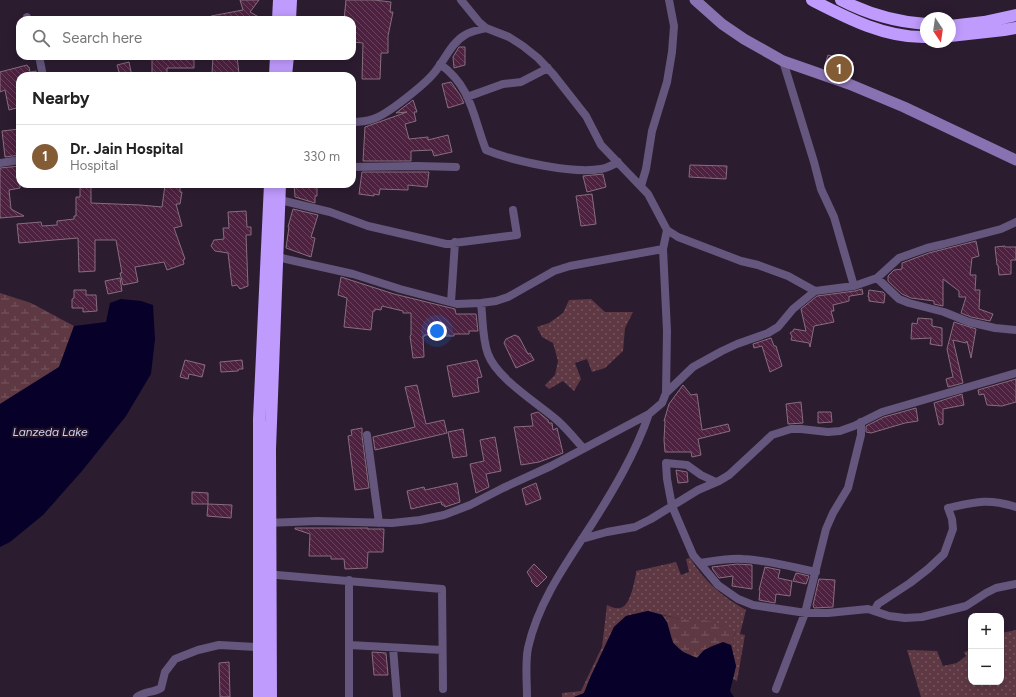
<!DOCTYPE html>
<meta charset="utf-8">
<style>
body{margin:0;font-family:Figtree,sans-serif;background:#f6f6f6;color:#222}
.controls{position:absolute;right:12px;bottom:12px;display:grid;overflow:hidden;border-radius:8px;box-shadow:0 2px 10px #0003}
.controls button{width:36px;height:36px;display:grid;place-items:center;padding:0;border:0;border-bottom:1px solid #e0e0e0;background:#fff;color:#222;font:20px sans-serif}
.compass{position:absolute;left:920px;top:12px;width:36px;height:36px;border-radius:50%;background:#fff;box-shadow:0 2px 10px #0003;rotate:167deg}
.you{position:absolute;left:437px;top:331px;width:14px;height:14px;margin:-10px;border:3px solid #fff;border-radius:50%;background:#1a73e8;box-shadow:0 0 0 6px #1a73e833}
.badge{display:grid;place-items:center;width:26px;height:26px;border-radius:50%;background:#835b35;color:#fff;font-size:13px;font-weight:700}
.pin{position:absolute;translate:-50% -50%;border:2px solid #fff;box-shadow:0 1px 4px #0006}
.list{margin:0;padding:0;list-style:none}
h2{display:flex;justify-content:space-between;align-items:center;height:52px;margin:0;padding:0 16px;font-size:17px}
h2 small{font-size:13px;font-weight:400;color:#767676}
.list li{display:grid;grid-template-columns:26px 1fr auto;gap:12px;align-items:center;box-sizing:border-box;height:64px;padding:0 16px;border-top:1px solid #e0e0e0}
.list b{display:block;font-size:15px;white-space:nowrap}
.list p{margin:0;font-size:13px;white-space:nowrap;color:#767676}
.list em{font-size:13px;font-style:normal;color:#767676}
.icon{flex:none;width:22px;height:22px;fill:none;stroke:currentColor;stroke-width:2;stroke-linecap:round;stroke-linejoin:round}
.map{position:relative;flex:none;width:1016px;height:697px;overflow:hidden}
.search{position:absolute;background:#fff;box-shadow:0 2px 10px #0003;left:16px;top:16px;width:340px;height:44px;display:flex;align-items:center;gap:10px;box-sizing:border-box;padding:0 14px;border-radius:12px;color:#767676;font-size:15px}
.panel{position:absolute;background:#fff;box-shadow:0 2px 10px #0003;left:16px;top:72px;width:340px;height:116px;border-radius:12px}
.map>svg:first-child{display:block}
</style>
<div class="map">
<svg width="1016" height="697" viewBox="0 0 1016 697">
<defs>
<pattern id="grass-dots" width="8" height="8" patternUnits="userSpaceOnUse"><rect width="8" height="8" fill="#5e3944"/><path d="M2 2h.1M6 6h.1" fill="none" stroke="#765660" stroke-width="1.8" stroke-linecap="round"/></pattern>
<pattern id="wetland-marsh" width="20" height="14" patternUnits="userSpaceOnUse"><rect width="20" height="14" fill="#5e3944"/><path d="M1 5h8M5 5V1M11 12h8M15 12V8" fill="none" stroke="#765660"/></pattern>
<pattern id="building-back-hatch" width="6" height="6" patternUnits="userSpaceOnUse"><rect width="6" height="6" fill="#4e2141"/><path d="M-1 5l2 2M0 0l6 6M5-1l2 2" fill="none" stroke="#68425d"/></pattern>
</defs>
<rect width="100%" height="100%" fill="#2c1c30"/>
<path fill="url(#grass-dots)" d="M591,299l14,13h28l-8,16 -2,23 -18,17 -13,4 -5,-13 -12,4 6,16 -7,12 -11,-10 -14,8 -4,-4 10,-10 3,-14 -5,-18 -11,-6 -5,-10 12,-4 14,-10 6,-13z
M690,558c14,23 33,39 56,52l-6,24 5,1 -8,46 -4,-2 3,-13 -5,-21 5,-13 -36,-13h-20l-32,-8 -22,5 -12,11 -24,51 -6,15 -10,4h-12v-4l19,-2 21,-44 5,-42c4,2 9,4 13,3 10,-1 14,-25 16,-34v-3l40,-9 5,13 8,-3 -3,-13z
M1016,630v67h-95l-14,-47 30,1 6,15 14,-3 9,-7 -2,-4 7,-2v32h30v-49z"/>
<path fill="url(#wetland-marsh)" d="M0,293l31,10 43,23 -15,41 -59,37z
M662,615l18,4h20l24,6 12,7 -5,13c-14,-4 -26,3 -34,13 -8,-3 -20,-8 -24,-16 -5,-10 -3,-16 -11,-27z"/>
<path fill="#070129" d="M121,299l20,2 12,4 2,34 -4,35 -25,42 -44,55 -39,44 -33,27 -10,5v-143l59,-37 15,-41 32,-4 4,-19z
M648,611l14,4 5,7 6,21 10,9 14,6 7,-8 19,-8 8,3 5,21 -6,25 4,6h-160l10,-4 6,-15 24,-51 12,-11z"/>
<path fill="url(#building-back-hatch)" stroke="#886d7e" d="M240,0h19l-9,12 14,8h-53v-4l32,-6z
M346,0h28l17,2 -1,10h3l-5,24v17h-7l-1,26h-18l1,-36 -11,-1v-22h-8z
M459,47h6v18l-11,3 -1,-11z
M828,55l25,7 -3,15 -26,-9z
M152,56h42v12h-27v8h-15z
M213,56h24l2,18 -27,-1z
M129,62l3,14h-12l-3,-11z
M27,65l1,2h1l1,5 6,-1 1,5h-17v31l-11,3 -4,-20 -5,2v-20z
M451,82l9,13 4,8 -16,5 -6,-24z
M413,100l4,12h-3l2,9 -11,3 4,15 19,-2v3l20,-5 4,17 -18,4 -2,-6 -21,1v10h-48l2,-34 42,-15 -11,1z
M20,129v26l-15,2 -3,-26z
M690,165l37,1 -1,13 -37,-2z
M20,166v22l-11,2 2,19 13,7 -24,2v-50z
M362,172h67l-2,15 -19,-2v5l-28,-1 -1,6 -5,-1v2l-15,-2z
M603,174l3,13 -19,5 -4,-16z
M80,184h11v19l49,2 22,2 3,-22 15,2v5h2l-2,12h-4l6,22 -8,2 11,31 -2,1 1,4 -17,6 -3,-8 -29,5 3,15 -15,3 -3,-12h2l-6,-33h-21v31l-16,1 -1,-34 -59,5 -2,-19 24,-2 1,4 15,-1v-4l17,-2v-3h2v-19h4z
M294,184h23v12h-2v7l-20,-6z
M592,194l4,30 -15,2 -5,-30z
M293,209l25,6 -7,22 4,1 -4,19 -25,-9 3,-21h-1z
M246,211l1,16h4v8h-5l2,51 -8,3 -3,-4 -5,1 -4,-33 -13,-2 -4,-5 3,-6 10,-1 -1,-11h6l-1,-16z
M976,241l3,15 -7,2 -2,17h6l-1,15h5l-1,19 14,5 -3,7 -19,-4 -10,-4 5,-16h-7v-6l-16,-12v27l-9,-2v-3l-23,-3 -9,-4 -14,-13v-5l6,-6 8,-1v-6l27,-10z
M1005,246v1h11v13h-5v14l-12,1 -1,-10h-1l-2,-18z
M341,277l53,17 61,15 1,5h20l2,17h-9v3h-15v2h-12l-1,-2 -16,1v1h-2l1,21 -11,1 -3,-22 1,-1v-22h-8v-2l-21,-5 -1,4 -6,-1v2h-2l-2,19 -27,-3 3,-29 -9,-3z
M120,278l2,13 -14,3 -3,-13z
M862,289l1,5 -13,2 -1,1v4l-16,4 1,6h-3l3,11 -20,4 -4,21 -1,-4 -18,-3 1,-4 -2,-3 3,-2 1,-2 12,2 -5,-22 16,-13 38,-5z
M74,290h12v5h10l1,16 -14,1v-4h-11v-9l2,-1z
M869,290l14,2 2,2 -1,9 -15,-2v-4h-1z
M918,318l14,1v7l10,2v18l-12,-2 1,-6 -20,1 1,-16 5,1z
M954,322l22,7 -5,29 -4,-17 -1,2 -13,-3 10,43 -15,4 -2,-8 7,-2 -6,-28z
M515,335l4,2 9,17 2,-1 4,7 -18,8 -12,-25 2,-4z
M771,338l3,8h2l6,20 -12,6 -8,-26 -8,2 -1,-4z
M185,360l20,5 -3,12 -13,-3 -1,5 -8,-2z
M242,360l1,9h-4l-1,2 -17,1 -1,-10z
M477,360l5,17 -5,1 2,14 -26,5 -6,-31z
M1016,379v23l-14,4 -15,-1 -3,-11 -5,1 -1,-5z
M417,385l9,39 18,-4 3,13 -72,17 -2,-13 42,-10 -10,-40z
M683,385l8,10 6,-1 5,36 26,-6 2,7 -32,8 3,16 -9,2 -1,-5h-26l-1,-12 1,-19h-1l5,-17z
M962,394l2,11 -21,4v15l-4,1 -5,-22z
M801,402l2,21 -15,1 -2,-20z
M916,408l2,13 -13,2 -34,10 -5,-1v-6l18,-9z
M538,412l10,8 1,3h3l1,7 4,-2 6,25 -24,9 -18,3 -7,-38 19,-1 -2,-12z
M818,412h13l1,10 -14,1z
M362,428v8l7,52 -14,2 -7,-54 4,-1 -1,-5z
M463,429l4,27 -14,2 -5,-26z
M495,437l6,34 -15,3 3,13 -13,6 -6,-29 14,-3 -4,-21z
M676,470l11,2 1,10 -10,1z
M457,483l3,19 -15,5 -1,-2h-2l-1,-3 -30,7 -4,-18 17,-4 1,3z
M536,483l5,16 -15,6 -4,-16z
M192,492l16,1v11h-16z
M208,504l24,1 -1,13 -24,-2z
M295,528h73v1h16l-1,23h-15l-1,16 -22,1 -1,-10h-13v-3h-22l1,-22 -15,-5z
M534,564l13,13 -10,10 -6,-6 1,-1 -5,-8z
M737,564l15,1v24l-20,-3 1,-10 -14,2 -6,-8 -1,-3z
M765,567l15,3 -2,8 14,3 -2,15 -14,-2 -1,9 -16,-3 1,-10h-1z
M796,573l13,3 -3,8 -13,-3z
M819,579l16,1 -2,27 -19,1 -1,-3z
M372,652l14,1 2,22h-14z
M229,662l1,35h-10l-1,-34z"/>
<g fill="none" stroke-linecap="round" stroke-linejoin="round">
<path stroke="#64567d" stroke-width="8" d="M461,0l18,22 7,6 23,9 14,9 15,12 15,16 33,42 15,29 47,49 19,36 11,7 63,24 17,4 30,11 27,15
M27,17l1,3
M39,56l4,20
M783,61l31,101 7,27 13,28 20,69
M440,64c32,23 33,53 46,86 27,11 86,24 115,19 6,-1 12,-4 17,-7
M467,97l36,-13 18,-2 27,-14
M352,122c7,0 15,-1 21,-3 14,-4 52,-35 61,-46 11,-13 17,-30 31,-38 6,-4 14,-5 21,-7
M0,163l20,-3
M352,167l65,-1 39,1
M641,186l5,-17 6,-38 15,-49 5,-30 2,-26 -5,-26
M276,199l54,13 38,14 78,18 71,-9 -4,-25
M277,257l76,17 47,15 57,15 24,-1 15,-2 12,-4 46,-26 16,-5 93,-17
M877,278l22,21 10,4 35,9 25,10 26,6 21,2
M451,302l4,-60
M481,303c2,16 1,35 7,51 9,25 51,50 70,67 9,8 17,18 25,27
M666,393l1,-62 -4,-82 4,-19
M367,435l12,88
M716,482l-15,-7 -14,-10 -21,-2 1,16 5,27 21,49 25,30 20,14 15,6 53,8h22l40,-4 21,7 16,2 17,-1 44,-11 20,-13 10,-5 20,-4
M266,523l51,-2 75,2 28,-3 24,-5 26,-10 33,-17 48,-22 98,-52 13,-11 4,-10 27,-26 29,-16 15,-7 31,-11 10,-6 15,-18 22,-18 39,-5 23,-8 22,-20 28,-10 17,-4 57,-15 15,-7
M582,539l25,-7 28,-5 16,-8 47,-29 21,-9 10,-6 43,-40 19,-6h10l27,3 12,-1 14,-5 28,-14 134,-39
M700,563c14,-2 28,-5 43,-4 24,1 49,8 73,13
M265,574l177,15 1,100
M349,580v117
M874,611l4,-7 32,-21 18,-14 16,-15 9,-25 -1,-10 -4,-11c27,-6 40,-10 68,-1
M349,645l93,5
M393,648l4,49
M776,689l29,-76 21,-84 7,-16 15,-25 13,-53v-13
M137,697c8,-6 16,-4 24,-9l4,-16 10,-13 23,-9 21,-5 39,2
M527,697c0,-16 -2,-34 1,-49 10,-45 37,-83 62,-121 23,-36 45,-73 59,-113"/>
<path stroke="#8972b1" stroke-width="11" d="M695,0l27,24 22,15 39,22 66,23 55,23 112,53"/>
<path stroke="#bf9bfd" stroke-width="12" d="M812,0c35,18 73,38 114,37
M841,0c27,14 55,22 85,24
M278,20l1,-20
M290,20l1,-20
M950,26l34,-4 32,-7
M950,36l54,-6 12,-2
M275,76l1,-20
M286,76l2,-20
M259,697v-278l11,-235
M271,697l-1,-248 10,-265"/>
</g>
<g text-anchor="middle" dominant-baseline="central" stroke-width="4" stroke-linejoin="round" paint-order="stroke">
<g font-size="12" font-style="italic" fill="#cfd3f2" stroke="#221326">
<text x="50" y="432">Lanzeda Lake</text>
</g>
</g>
</svg>
<div class="controls">
<button>+</button>
<button>−</button>
</div>
<svg class="compass" viewBox="-18 -18 36 36"><path d="M0-13l5 13h-10z" fill="#e53935"/><path d="M0 13l5-13h-10z" fill="#767676"/></svg>
<div class="you"></div>
<div class="pin badge" style="left:839px;top:69px">1</div>
<div class="search"><svg class="icon" aria-label="search" viewBox="0 0 24 24"><circle cx="10" cy="10" r="6"/><path d="M15 15l6 6"/></svg>Search here</div>
<section class="panel">
<h2>Nearby<small></small></h2>
<ul class="list">
<li><span class="badge">1</span><div><b>Dr. Jain Hospital</b><p>Hospital</p></div><em>330 m</em></li>
</ul>
</section>
</div>
